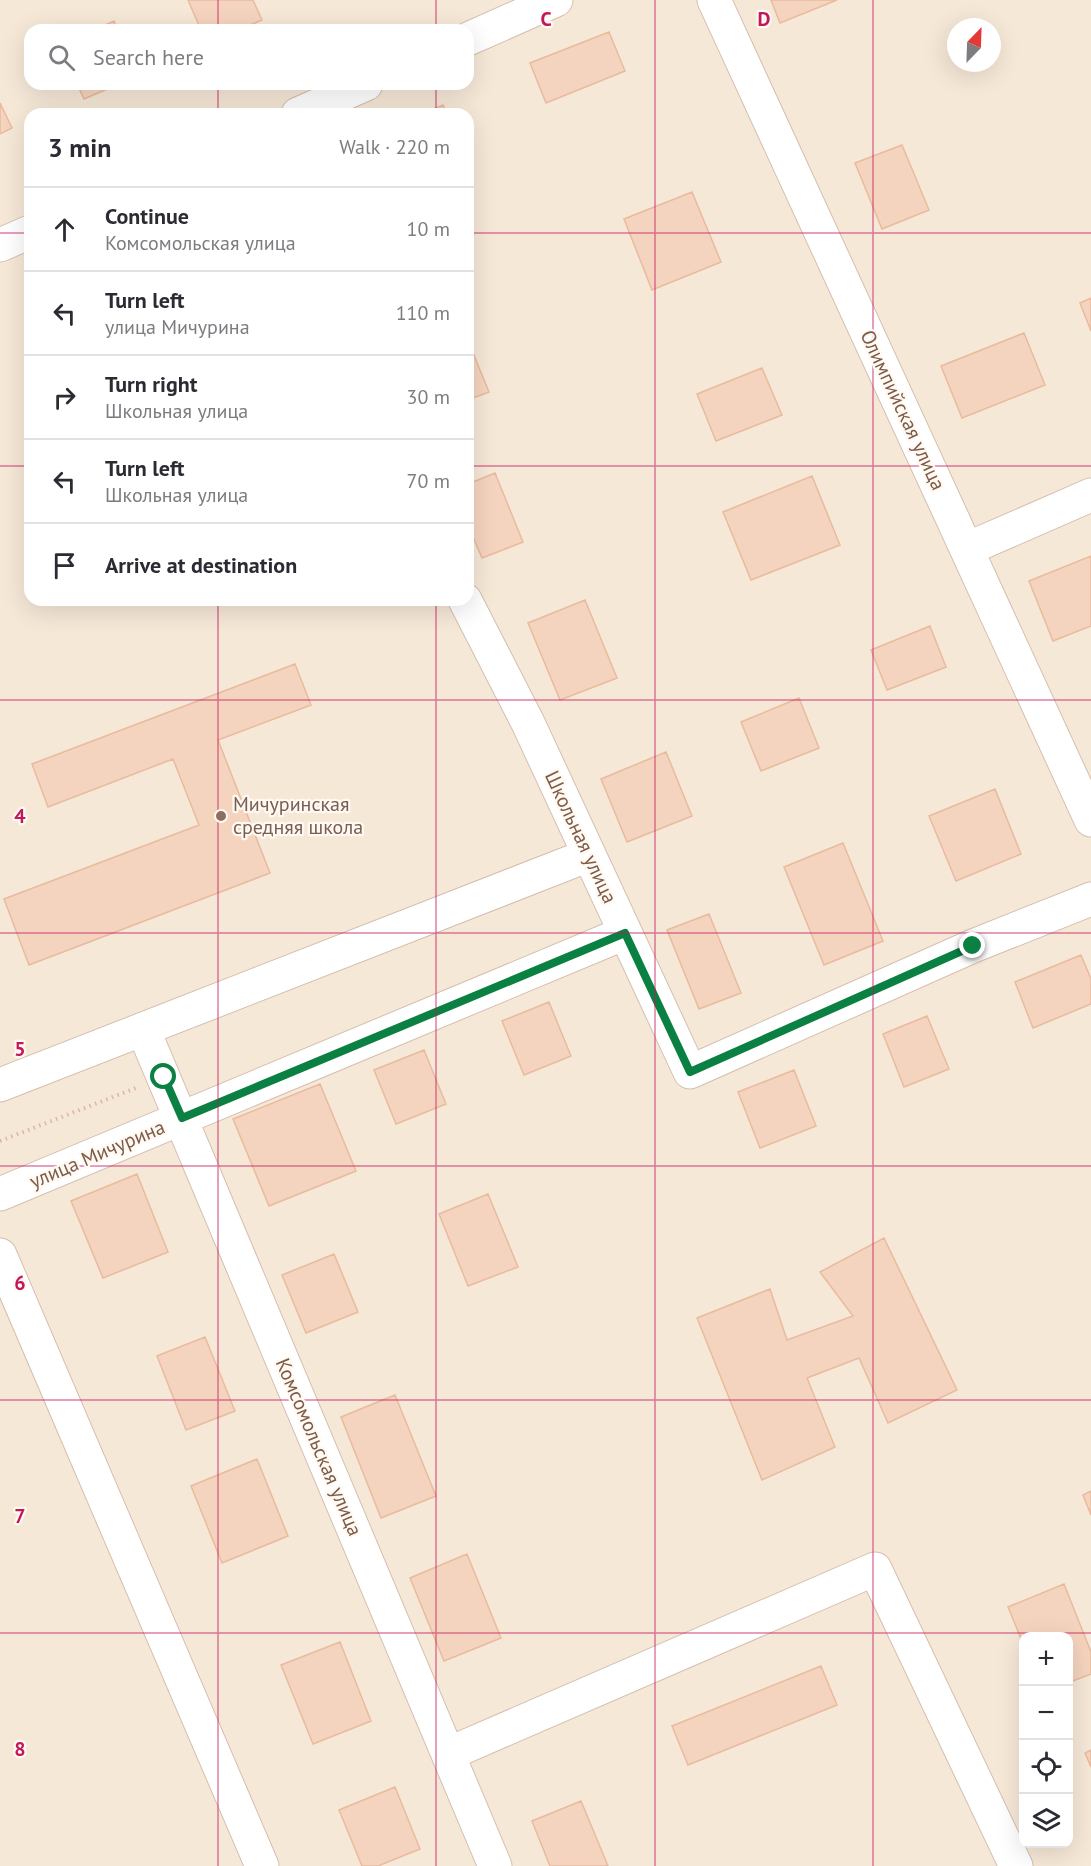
<!DOCTYPE html>
<meta charset="utf-8">
<style>
body{margin:0;font-family:"PT Sans",sans-serif;background:#f7f7f7;color:#2b2b33}
.controls{position:absolute;right:18px;bottom:18px;display:grid;overflow:hidden;border-radius:12px;box-shadow:0 6px 24px #0002}
.controls button{width:54px;height:54px;display:grid;place-items:center;padding:0;border:0;border-bottom:2px solid #e1e1e2;background:#fff;color:#2b2b33;font:30px sans-serif}
.compass{position:absolute;left:947px;top:18px;width:54px;height:54px;border-radius:50%;background:#fff;box-shadow:0 6px 24px #0002;rotate:23deg}
.stop{position:absolute;width:18px;height:18px;margin:-14px;border:4px solid #0b8043;border-radius:50%;background:#fff}
.stop.end{background:#0b8043;border-color:#fff;box-shadow:0 2px 6px #0008}
.list{margin:0;padding:0;list-style:none}
h2{display:flex;justify-content:space-between;align-items:center;height:78px;margin:0;padding:0 24px;font-size:26px}
h2 small{font-size:20px;font-weight:400;color:#7c7c81}
.list li{display:grid;grid-template-columns:39px 1fr auto;gap:18px;align-items:center;box-sizing:border-box;height:84px;padding:0 24px;border-top:2px solid #e1e1e2}
.list b{display:block;font-size:22px;white-space:nowrap}
.list p{margin:0;font-size:20px;white-space:nowrap;color:#7c7c81}
.list em{font-size:20px;font-style:normal;color:#7c7c81}
.icon{flex:none;width:33px;height:33px;fill:none;stroke:currentColor;stroke-width:2;stroke-linecap:round;stroke-linejoin:round}
.map{position:relative;flex:none;width:1091px;height:1866px;overflow:hidden}
.search{position:absolute;background:#fff;box-shadow:0 6px 24px #0002;left:24px;top:24px;width:450px;height:66px;display:flex;align-items:center;gap:15px;box-sizing:border-box;padding:0 21px;border-radius:18px;color:#7c7c81;font-size:22px}
.panel{position:absolute;background:#fff;box-shadow:0 6px 24px #0002;left:24px;top:108px;width:450px;height:498px;border-radius:18px}
.map>svg:first-child{display:block}
</style>
<div class="map">
<svg width="1091" height="1866" viewBox="0 0 1091 1866">
<rect width="100%" height="100%" fill="#fef6e9"/>
<path fill="#f6e8d7" fill-rule="evenodd" d="M0,0h1091v1866h-1091zM956,27h36v36h-36zM30,30h438v54h-438zM30,114h438v486h-438zM1024,1636h44v208h-44z"/>
<path fill="#f5d4bf" stroke="#e9ba9e" stroke-width="1.5" d="M188,0h65l9,20 -24,10h-37z
M771,0h66l-57,23z
M114,21l4,9h-24z
M609,32l16,39 -79,32 -16,-40z
M77,84h42l-35,15z
M0,103l12,25 -12,6z
M443,105l4,9h-25z
M902,145l27,65 -47,19 -27,-66z
M692,192l29,70 -69,28 -28,-71z
M1091,298v33l-11,-28z
M1024,333l21,52 -83,33 -21,-52z
M469,343l20,49 -21,8v-56z
M762,368l20,47 -66,26 -19,-47z
M495,473l28,69 -41,16 -14,-33v-41z
M812,476l28,69 -89,35 -28,-68z
M1091,556v70l-38,15 -24,-60z
M585,600l32,78 -57,22 -32,-77z
M930,626l16,41 -59,23 -16,-40z
M295,664l16,41 -93,35 52,133 -241,92 -25,-66 195,-74 -26,-66 -125,48 -16,-43z
M799,698l20,50 -58,23 -20,-49z
M666,752l26,64 -65,26 -26,-63z
M995,789l26,65 -65,27 -27,-65z
M843,843l40,98 -59,24 -40,-98z
M709,914l32,79 -42,16 -32,-79z
M1081,955l10,24v25l-58,24 -18,-46z
M549,1002l22,54 -47,19 -22,-54z
M927,1016l22,53 -45,18 -21,-53z
M424,1050l22,54 -50,20 -22,-54z
M794,1070l22,56 -56,22 -22,-56z
M320,1084l36,87 -87,35 -36,-87z
M137,1174l31,78 -65,26 -32,-77z
M488,1194l30,73 -50,19 -29,-72z
M884,1238l73,152 -69,33 -29,-65 -52,20 28,69 -73,33 -65,-162 73,-29 17,51 66,-24 -33,-44z
M334,1254l24,58 -52,21 -24,-58z
M205,1337l30,74 -49,19 -29,-74z
M395,1395l41,101 -55,22 -40,-101z
M257,1459l31,77 -66,27 -31,-77z
M1091,1491v24l-8,-20z
M467,1554l34,84 -57,23 -34,-83z
M1064,1584l27,68v22l-23,9v-47h-44v10l-16,-39z
M340,1642l31,79 -58,23 -32,-79z
M821,1666l16,39 -149,60 -16,-39z
M1091,1750v17l-6,-14z
M395,1787l25,62 -42,17h-16l-23,-56z
M581,1801l27,65h-58l-18,-45z"/>
<g fill="none" stroke-linecap="round" stroke-linejoin="round">
<defs>
<path id="minor" d="M714,0l377,820
M468,39l88,-39
M298,114l68,-30
M0,245l30,-13
M967,549l124,-54
M465,600l63,123 162,349 283,-126 118,-47
M143,1029l352,837
M0,1085l589,-230
M0,1194l625,-261
M0,1255l262,611
M448,1754l427,-185 141,297"/>
</defs>
<use href="#minor" stroke="#d4bfb0" stroke-width="35"/>
<path stroke="#dbb7a1" stroke-width="4" stroke-dasharray="1.5 4.5" stroke-linecap="butt" d="M0,1141l136,-53"/>
<use href="#minor" stroke="#fff" stroke-width="33"/>
</g>
<g fill="none" stroke-linecap="round" stroke-linejoin="round">
<path stroke="#0b8043" stroke-width="8" d="M164,1077l18,41 443,-185 65,139 283,-126"/>
</g>
<path fill="none" stroke="#c2185b" stroke-width="1.5" stroke-opacity="0.55" d="M218,0v30M436,0v30M655,0v1866M873,0v1866M218,84v30M436,84v30M0,233h30M468,233h623M0,466h30M468,466h623M218,600v1266M436,600v1266M0,700h1091M0,933h1091M0,1166h1091M0,1400h1091M0,1633h1091"/>
<circle fill="#8d6e63" stroke="#fff9f1" stroke-width="2" cx="221" cy="816" r="6"/>
<g text-anchor="middle" dominant-baseline="central" stroke-width="4.5" stroke-linejoin="round" paint-order="stroke">
<g font-size="20" fill="#7b5b4a" stroke="#fff9f1">
<text transform="translate(903 410) rotate(65)">Олимпийская улица</text>
<text transform="translate(581 837) rotate(65)">Школьная улица</text>
<text transform="translate(97 1154) rotate(-23)">улица Мичурина</text>
<text transform="translate(319 1447) rotate(67)">Комсомольская улица</text>
</g>
<g font-size="20" fill="#785e54" stroke="#fff9f1" text-anchor="start">
<text x="233" y="804">Мичуринская<tspan x="233" dy="23">средняя школа</tspan></text>
</g>
</g>
<g font-size="20" text-anchor="middle" font-weight="bold" fill="#c2185b" stroke="#fff9f1" stroke-width="4.5" stroke-linejoin="round" paint-order="stroke">
<text x="546" y="26">C</text>
<text x="764" y="26">D</text>
<text x="20" y="823">4</text>
<text x="20" y="1056">5</text>
<text x="20" y="1290">6</text>
<text x="20" y="1523">7</text>
<text x="20" y="1756">8</text>
</g>
</svg>
<div class="controls">
<button>+</button>
<button>−</button>
<button><svg class="icon" aria-label="locate" viewBox="0 0 24 24"><circle cx="12" cy="12" r="6"/><path d="M12 2v4M12 18v4M2 12h4M18 12h4"/></svg></button>
<button><svg class="icon" aria-label="layers" viewBox="0 0 24 24"><path d="M12 4l9 5-9 5-9-5zM3 14l9 5 9-5"/></svg></button>
</div>
<svg class="compass" viewBox="-18 -18 36 36"><path d="M0-13l5 13h-10z" fill="#e53935"/><path d="M0 13l5-13h-10z" fill="#7c7c81"/></svg>
<div class="stop" style="left:164px;top:1077px"></div>
<div class="stop end" style="left:973px;top:946px"></div>
<div class="search"><svg class="icon" aria-label="search" viewBox="0 0 24 24"><circle cx="10" cy="10" r="6"/><path d="M15 15l6 6"/></svg>Search here</div>
<section class="panel">
<h2>3 min<small>Walk · 220 m</small></h2>
<ul class="list">
<li><svg class="icon" aria-label="ahead" viewBox="0 0 24 24"><path d="M12 20V5M6 11l6-6 6 6"/></svg><div><b>Continue</b><p>Комсомольская улица</p></div><em>10 m</em></li>
<li><svg class="icon" aria-label="left" viewBox="0 0 24 24"><path d="M17 20v-9H6M10 6l-5 5 5 5"/></svg><div><b>Turn left</b><p>улица Мичурина</p></div><em>110 m</em></li>
<li><svg class="icon" aria-label="right" viewBox="0 0 24 24"><path d="M7 20v-9h11M14 6l5 5-5 5"/></svg><div><b>Turn right</b><p>Школьная улица</p></div><em>30 m</em></li>
<li><svg class="icon" aria-label="left" viewBox="0 0 24 24"><path d="M17 20v-9H6M10 6l-5 5 5 5"/></svg><div><b>Turn left</b><p>Школьная улица</p></div><em>70 m</em></li>
<li><svg class="icon" aria-label="arrive" viewBox="0 0 24 24"><path d="M6 21V4h12l-3 4 3 4H6"/></svg><div><b>Arrive at destination</b></div></li>
</ul>
</section>
</div>
